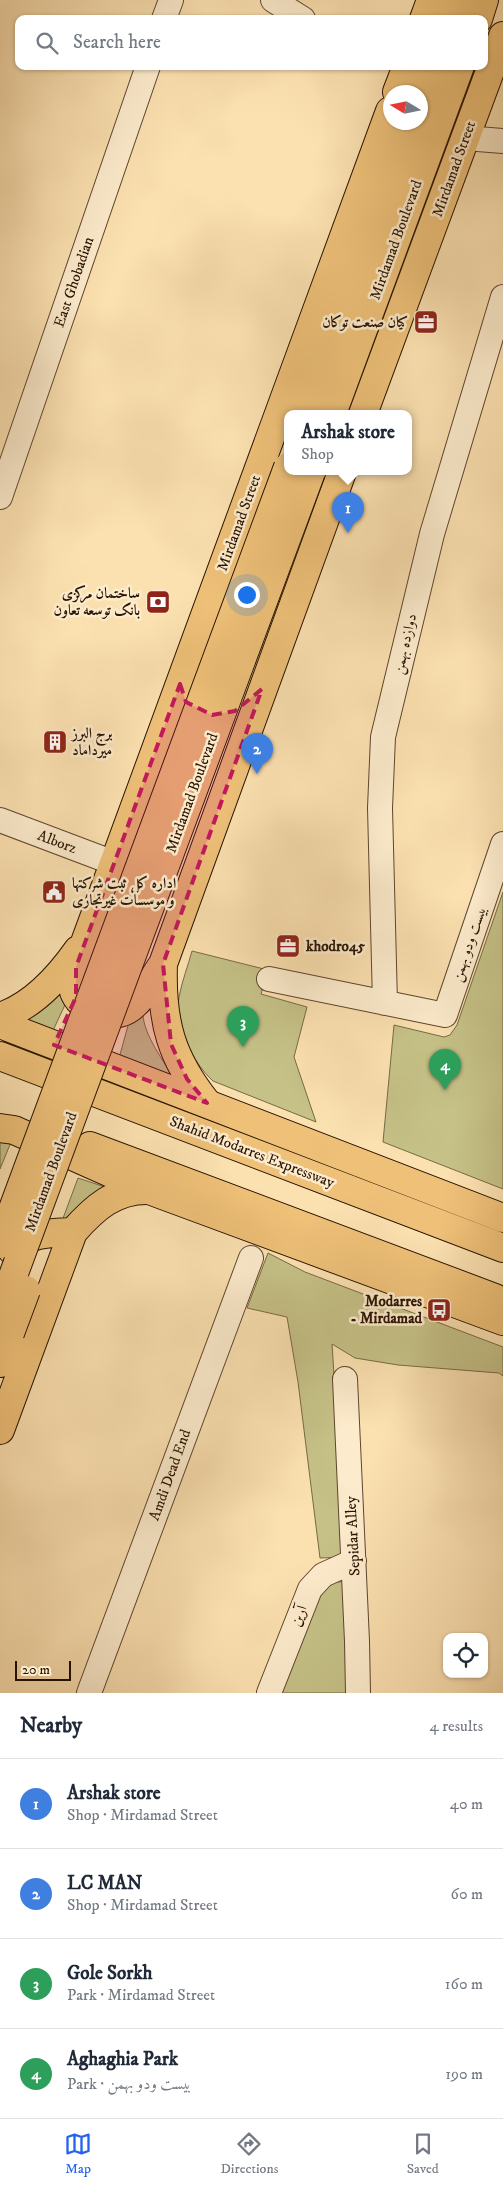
<!DOCTYPE html>
<meta charset="utf-8">
<style>
body{margin:0;font-family:"IM FELL DW Pica",Amiri,serif;background:#f6f6f7;color:#1f2937}
.controls{position:absolute;right:15px;bottom:15px;display:grid;overflow:hidden;border-radius:10px;box-shadow:0 1px 4px #0004}
.controls button{width:45px;height:45px;display:grid;place-items:center;padding:0;border:0;border-bottom:1px solid #e0e1e3;background:#fff;color:#1f2937;font:25px sans-serif}
.compass{position:absolute;left:383px;top:85px;width:45px;height:45px;border-radius:50%;background:#fff;box-shadow:0 1px 4px #0004;rotate:280deg}
.scale{position:absolute;left:15px;bottom:12px;width:56px;box-sizing:border-box;padding-left:5px;border:2px solid #291302;border-top:0;font-size:14px;line-height:18px;white-space:nowrap;color:#291302;-webkit-text-stroke:4px #fcebcc;paint-order:stroke}
.you{position:absolute;left:246px;top:594px;width:18px;height:18px;margin:-12px;border:4px solid #fff;border-radius:50%;background:#1a73e8;box-shadow:0 0 0 8px #1a73e833}
.badge{display:grid;place-items:center;width:32px;height:32px;border-radius:50%;background:#2563eb;color:#fff;font-size:16px;font-weight:700}
.pin{position:absolute;translate:-50% -41px;filter:drop-shadow(0 1px 2px #0008)}
.pin::after{content:'';position:absolute;top:26px;width:18px;height:15px;background:inherit;clip-path:polygon(0 0,100% 0,50% 100%)}
.popup{position:absolute;left:284px;top:410px;width:128px;height:65px;box-sizing:border-box;display:grid;place-content:center;border-radius:10px;background:#fff;filter:drop-shadow(0 1px 4px #0005);font-size:16px;white-space:nowrap;color:#747a83}
.popup b{font-size:19px;color:#1f2937}
.popup::after{content:'';position:absolute;left:50%;top:100%;margin-left:-10px;border:10px solid transparent;border-top-color:#fff}
.list{margin:0;padding:0;list-style:none}
h2{display:flex;justify-content:space-between;align-items:center;height:65px;margin:0;padding:0 20px;font-size:21px}
h2 small{font-size:16px;font-weight:400;color:#747a83}
.list li{display:grid;grid-template-columns:32px 1fr auto;gap:15px;align-items:center;box-sizing:border-box;height:90px;padding:0 20px;border-top:1px solid #e0e1e3}
.list b{display:block;font-size:19px;white-space:nowrap}
.list p{margin:0;font-size:16px;white-space:nowrap;color:#747a83}
.list em{font-size:16px;font-style:normal;color:#747a83}
.icon{flex:none;width:28px;height:28px;fill:none;stroke:currentColor;stroke-width:2;stroke-linecap:round;stroke-linejoin:round}
.map{position:relative;flex:none;width:503px;height:1693px;overflow:hidden}
.search{position:absolute;background:#fff;box-shadow:0 1px 4px #0004;left:15px;right:15px;top:15px;height:55px;display:flex;align-items:center;gap:12px;box-sizing:border-box;padding:0 18px;border-radius:10px;color:#747a83;font-size:19px}
.sheet{height:425px;background:#fff}
nav{display:flex;justify-content:space-around;align-items:center;box-sizing:border-box;height:70px;border-top:1px solid #e0e1e3;background:#fff;font-size:14px;color:#747a83}
nav a{display:grid;justify-items:center;gap:2px}
nav .on{color:#2563eb}
.map>svg:first-child{display:block}
</style>
<div class="map">
<svg width="503" height="1693" viewBox="0 0 503 1693">
<rect width="100%" height="100%" fill="#fbe0b0"/>
<filter id="stains"><feTurbulence type="fractalNoise" baseFrequency=".004" numOctaves="4"/><feColorMatrix values="0 0 0 0 .2 0 0 0 0 .09 0 0 0 0 .02 0 0 0 .5 -.17"/></filter>
<radialGradient id="worn" r=".72"><stop offset=".6" stop-color="#630" stop-opacity="0"/><stop offset="1" stop-color="#630" stop-opacity=".3"/></radialGradient>
<path fill="#c5c187" stroke="#776a44" d="M503,892v297l-120,-47 11,-117 50,12 6,-2 7,-10z
M192,951l76,19 -7,24 46,13 -13,50 22,65 -103,-41c-20,-18 -39,-56 -34,-84 3,-16 9,-31 13,-46z
M66,987l4,7 -20,43 -42,-17z
M143,1009c-2,23 19,48 30,69l-55,-16 14,-51z
M0,1138l11,4 -11,27z
M78,1178l27,9 -43,34z
M268,1253l37,19 198,75v29l-4,-3 -101,-8 -43,-7 -23,-14 14,213 -26,1 -22,-176 -11,-65 -40,-9z
M346,1581v112h-67l37,-101 15,-9z"/>
<g fill="none" stroke-linecap="round" stroke-linejoin="round">
<defs>
<path id="minor" d="M273,0l30,19
M164,19l7,-19
M465,138l38,3
M0,497l148,-431
M0,820l114,43
M269,979l176,36 58,-171
M385,1003l-5,-195 3,-71 49,-203 71,-237
M345,1379l12,262 1,52
M89,1693l162,-435
M269,1693l41,-104 13,-14 31,-14"/>
<path id="major" d="M424,19l7,-19
M453,19l7,-19
M478,19l6,-19
M397,92l10,-26
M420,107l16,-41
M307,414l108,-292
M332,414l128,-348
M363,414l140,-378
M163,964c-10,14 -19,34 -33,44 -16,12 -46,5 -55,-14 -4,-8 0,-18 1,-27l314,-856
M0,1017c33,-11 59,-40 78,-67
M207,1103c-36,-45 -46,-81 -44,-139l179,-492
M12,1250c18,-18 37,-17 61,-18
M0,1363l10,-30
M0,1430l73,-198c21,-24 42,-43 76,-42"/>
<path id="highway" d="M0,1024l503,194
M0,1056l503,192
M0,1128l14,2 135,60 354,131
M90,1146l405,152"/>
</defs>
<use href="#minor" stroke="#5e462e" stroke-width="26"/>
<use href="#major" stroke="#291302" stroke-width="30"/>
<use href="#highway" stroke="#291302" stroke-width="30"/>
<use href="#minor" stroke="#fcebcc" stroke-width="24"/>
<use href="#major" stroke="#eec078" stroke-width="28"/>
<use href="#highway" stroke="#eec078" stroke-width="28"/>
<defs>
<path id="major-bridge" d="M0,1244l288,-777
M0,1311l311,-839
M10,1333l16,-43"/>
</defs>
<use href="#major-bridge" stroke="#291302" stroke-width="30" stroke-linecap="butt"/>
<use href="#major-bridge" stroke="#eec078" stroke-width="28"/>
</g>
<path fill="#c2185b" fill-opacity="0.2" stroke="#c2185b" stroke-width="4" stroke-dasharray="10 6" stroke-linejoin="round" d="M180,684l6,18 26,13 23,-4 27,-22 -99,275 8,80 16,35 20,24 -153,-58 22,-48v-30z"/>
<defs>
<symbol id="office-square" viewBox="-11 -11 22 22"><rect x="-9" y="-9" width="18" height="18" rx="4" fill="#8f2418" stroke="#fcebcc"/><path d="M-6-3h4V-5.5h4V-3h4V5H-6ZM-1-4.5V-3h2v-1.5ZM-6 0V1H6V0Z" fill="#fff"/></symbol>
<symbol id="bank-square" viewBox="-11 -11 22 22"><rect x="-9" y="-9" width="18" height="18" rx="4" fill="#8f2418" stroke="#fcebcc"/><path d="M-6-4H6V4H-6ZM0-2.3a2.3 2.3 0 1 0 0 4.6a2.3 2.3 0 1 0 0-4.6Z" fill="#fff"/></symbol>
<symbol id="building-square" viewBox="-11 -11 22 22"><rect x="-9" y="-9" width="18" height="18" rx="4" fill="#8f2418" stroke="#fcebcc"/><path d="M-4-6H4V6H1V3H-1V6H-4ZM-2.5-4.3h1.7v1.8h-1.7ZM.8-4.3h1.7v1.8H.8ZM-2.5-1h1.7V.8h-1.7ZM.8-1h1.7V.8H.8Z" fill="#fff"/></symbol>
<symbol id="civic-square" viewBox="-11 -11 22 22"><rect x="-9" y="-9" width="18" height="18" rx="4" fill="#8f2418" stroke="#fcebcc"/><path d="M-.6-6.5H3V-4.5H.6V-3L4-1V1h2V6H-6V1h2V-1L-.6-3ZM-1.2 2.5V6h2.4V2.5Z" fill="#fff"/></symbol>
<symbol id="bus-square" viewBox="-11 -11 22 22"><rect x="-9" y="-9" width="18" height="18" rx="4" fill="#8f2418" stroke="#fcebcc"/><path d="M-5-6H5V4H4V6H2V4H-2V6H-4V4H-5ZM-3.5-4V0h7V-4ZM-3.5 1.2v1.5H-2V1.2ZM2 1.2v1.5H3.5V1.2Z" fill="#fff"/></symbol>
</defs>
<g fill-rule="evenodd">
<use href="#office-square" x="412" y="308" width="28" height="28"/>
<use href="#bank-square" x="144" y="588" width="28" height="28"/>
<use href="#building-square" x="41" y="728" width="28" height="28"/>
<use href="#civic-square" x="40" y="878" width="28" height="28"/>
<use href="#office-square" x="274" y="932" width="28" height="28"/>
<use href="#bus-square" x="425" y="1296" width="28" height="28"/>
</g>
<g text-anchor="middle" dominant-baseline="central" stroke-width="5" stroke-linejoin="round" paint-order="stroke">
<g font-size="15" fill="#291302" stroke="#fcebcc">
<text transform="translate(454 169) rotate(-70)">Mirdamad Street</text>
<text transform="translate(396 240) rotate(-70)">Mirdamad Boulevard</text>
<text transform="translate(74 282) rotate(-71)">East Ghobadian</text>
<text transform="translate(239 523) rotate(-70)">Mirdamad Street</text>
<text transform="translate(405 644) rotate(-77)">دوازده بهمن</text>
<text transform="translate(192 793) rotate(-70)">Mirdamad Boulevard</text>
<text transform="translate(57 842) rotate(21)">Alborz</text>
<text transform="translate(469 944) rotate(-71)">بیست ودو بهمن</text>
<text transform="translate(252 1152) rotate(21)">Shahid Modarres Expressway</text>
<text transform="translate(51 1172) rotate(-70)">Mirdamad Boulevard</text>
<text transform="translate(170 1475) rotate(-70)">Amdi Dead End</text>
<text transform="translate(353 1536) rotate(-93)">Sepidar Alley</text>
<text transform="translate(299 1616) rotate(-69)">آرین</text>
</g>
<g font-size="15" font-weight="bold" fill="#291302" stroke="#fcebcc" text-anchor="end">
<text x="408" y="322">کیان صنعت توکان</text>
<text x="140" y="593">ساختمان مرکزی<tspan x="140" dy="17">بانک توسعه تعاون</tspan></text>
<text x="72" y="733" text-anchor="start">برج البرز<tspan x="72" dy="17">میرداماد</tspan></text>
<text x="72" y="883" text-anchor="start">اداره کل ثبت شرکتها<tspan x="72" dy="17">و موسسات غیرتجاری</tspan></text>
<text x="306" y="946" text-anchor="start">khodro45</text>
<text x="422" y="1301">Modarres<tspan x="422" dy="17">- Mirdamad</tspan></text>
</g>
</g>
<rect width="100%" height="100%" filter="url(#stains)"/>
<rect width="100%" height="100%" fill="url(#worn)"/>
</svg>
<div class="controls">
<button><svg class="icon" aria-label="locate" viewBox="0 0 24 24"><circle cx="12" cy="12" r="6"/><path d="M12 2v4M12 18v4M2 12h4M18 12h4"/></svg></button>
</div>
<svg class="compass" viewBox="-18 -18 36 36"><path d="M0-13l5 13h-10z" fill="#e53935"/><path d="M0 13l5-13h-10z" fill="#747a83"/></svg>
<div class="scale">20 m</div>
<div class="you"></div>
<div class="pin badge" style="left:348px;top:533px;background:#3f7fe0">1</div>
<div class="popup"><b>Arshak store</b>Shop</div>
<div class="pin badge" style="left:257px;top:774px;background:#3f7fe0">2</div>
<div class="pin badge" style="left:243px;top:1047px;background:#2e9e5b">3</div>
<div class="pin badge" style="left:445px;top:1090px;background:#2e9e5b">4</div>
<div class="search"><svg class="icon" aria-label="search" viewBox="0 0 24 24"><circle cx="10" cy="10" r="6"/><path d="M15 15l6 6"/></svg>Search here</div>
</div>
<section class="sheet">
<h2>Nearby<small>4 results</small></h2>
<ul class="list">
<li><span class="badge" style="background:#3f7fe0">1</span><div><b>Arshak store</b><p>Shop · Mirdamad Street</p></div><em>40 m</em></li>
<li><span class="badge" style="background:#3f7fe0">2</span><div><b>LC MAN</b><p>Shop · Mirdamad Street</p></div><em>60 m</em></li>
<li><span class="badge" style="background:#2e9e5b">3</span><div><b>Gole Sorkh</b><p>Park · Mirdamad Street</p></div><em>160 m</em></li>
<li><span class="badge" style="background:#2e9e5b">4</span><div><b>Aghaghia Park</b><p>Park · بیست ودو بهمن</p></div><em>190 m</em></li>
</ul>
</section>
<nav>
<a class="on"><svg class="icon" aria-label="map" viewBox="0 0 24 24"><path d="M3 6l6-2 6 2 6-2v14l-6 2-6-2-6 2zM9 4v14M15 6v14"/></svg>Map</a>
<a><svg class="icon" aria-label="directions" viewBox="0 0 24 24"><path d="M12 3l9 9-9 9-9-9zM9 14v-3h6M13 9l2 2-2 2"/></svg>Directions</a>
<a><svg class="icon" aria-label="saved" viewBox="0 0 24 24"><path d="M7 4h10v16l-5-4-5 4z"/></svg>Saved</a>
</nav>
